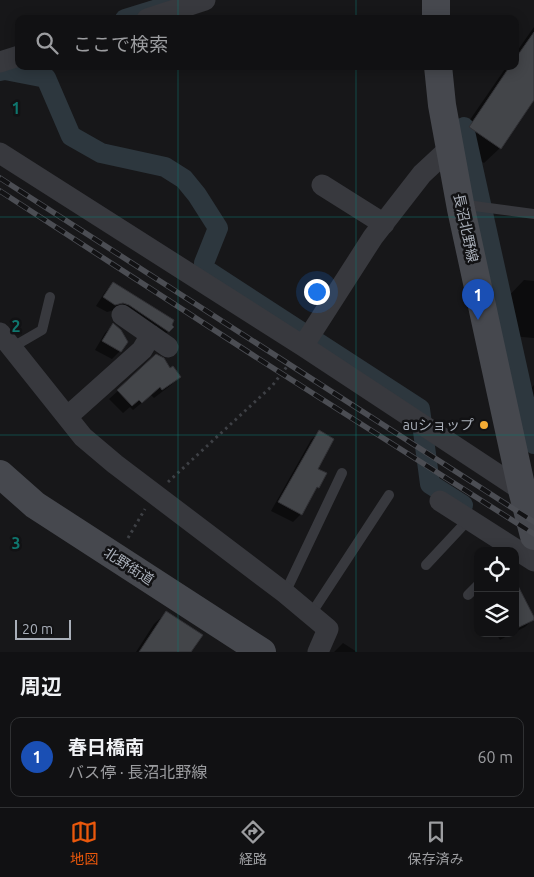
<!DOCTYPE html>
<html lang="ja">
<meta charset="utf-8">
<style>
body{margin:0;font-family:Ubuntu,"Noto Sans JP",sans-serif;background:#1a1a1c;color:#f1f3f6}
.controls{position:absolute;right:15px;bottom:15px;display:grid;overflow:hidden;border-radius:10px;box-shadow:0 2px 12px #0003}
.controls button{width:45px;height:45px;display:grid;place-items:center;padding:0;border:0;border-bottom:1px solid #303133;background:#111113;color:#f1f3f6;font:25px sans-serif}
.scale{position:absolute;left:15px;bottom:12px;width:56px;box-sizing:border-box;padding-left:5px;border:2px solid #a9afb9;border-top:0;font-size:14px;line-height:18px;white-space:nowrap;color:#a9afb9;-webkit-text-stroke:4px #121214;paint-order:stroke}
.you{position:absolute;left:316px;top:291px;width:18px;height:18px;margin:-12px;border:4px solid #fff;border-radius:50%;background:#1a73e8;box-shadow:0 0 0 8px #1a73e833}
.badge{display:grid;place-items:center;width:32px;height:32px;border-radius:50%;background:#ea580c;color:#fff;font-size:16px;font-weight:700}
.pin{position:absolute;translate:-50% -41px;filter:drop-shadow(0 1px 2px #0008)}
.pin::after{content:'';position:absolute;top:26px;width:18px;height:15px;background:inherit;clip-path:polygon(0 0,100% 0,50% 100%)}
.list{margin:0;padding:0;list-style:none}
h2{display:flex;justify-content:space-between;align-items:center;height:65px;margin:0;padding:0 20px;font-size:21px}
h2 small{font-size:16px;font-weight:400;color:#9c9da0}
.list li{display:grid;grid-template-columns:32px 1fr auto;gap:15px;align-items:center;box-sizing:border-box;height:80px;margin:0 10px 10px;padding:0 10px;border:1px solid #303133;border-radius:10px}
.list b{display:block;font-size:19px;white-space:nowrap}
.list p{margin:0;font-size:16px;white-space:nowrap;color:#9c9da0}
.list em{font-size:16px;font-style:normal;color:#9c9da0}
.icon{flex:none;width:28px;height:28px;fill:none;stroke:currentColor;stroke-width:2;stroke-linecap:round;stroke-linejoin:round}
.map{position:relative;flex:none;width:534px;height:652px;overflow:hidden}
.search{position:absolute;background:#111113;box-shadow:0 2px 12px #0003;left:15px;right:15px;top:15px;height:55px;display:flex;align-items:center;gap:12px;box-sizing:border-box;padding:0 18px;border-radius:10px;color:#9c9da0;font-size:19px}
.sheet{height:155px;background:#111113}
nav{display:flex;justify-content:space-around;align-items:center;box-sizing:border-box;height:70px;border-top:1px solid #303133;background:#111113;font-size:14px;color:#9c9da0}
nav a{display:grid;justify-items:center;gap:2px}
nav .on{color:#ea580c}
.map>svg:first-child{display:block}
</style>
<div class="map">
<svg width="534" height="652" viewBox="0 0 534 652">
<rect width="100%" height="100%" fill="#171719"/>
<path fill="#0007" d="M534,27v71l-34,50 -16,15 -30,-20 53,-77h8v-12z
M524,280l10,1v57l-33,-3 3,-34z
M113,283l58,42 1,2 -12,13 -46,-30 -7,2 -11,-6 9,-14z
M113,325l7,26 -8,8 -17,-9 10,-17z
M157,356l12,14 10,7 -8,8 -17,13 -3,-3 -18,15 -3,-3 -7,6 -14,-14z
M534,385v44l-11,-1 2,-34z
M319,432l-3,37 2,18 -5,5 -12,22 -8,8 -22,-11 40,-71z
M515,583l18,36 -8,8 -10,5z
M167,612l23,40h-54l18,-28z
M496,633h17l-13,7z
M343,643l14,9h-23z"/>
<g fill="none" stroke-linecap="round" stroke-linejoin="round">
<path stroke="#2d373e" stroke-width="20" d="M125,19l39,-12
M0,71l5,-1 41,8 25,58 30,17 64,14 19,12 13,16 21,33 -14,35 2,7 214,139 10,75 33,21
M464,127l70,317"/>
</g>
<path fill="#434549" stroke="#313135" d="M534,32v68l-33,49 -32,-22 41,-61h5v-7z
M113,282l61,38 -2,5 2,2 -5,5 -40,-27 -6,-2 -8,2 -12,-8z
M113,323l8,7 7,12 -7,10 -19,-11z
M156,354l8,4 6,10 3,-2 8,11 -19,13 -2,-3 -18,16 -3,-3 -7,6 -15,-16z
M319,430l15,9 -16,30 9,4 -8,15 -2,-1 -15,28 -24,-13z
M515,580l19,37v3l-19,9z
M166,611l37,24 -12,17h-52z"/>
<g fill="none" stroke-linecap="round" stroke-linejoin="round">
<path stroke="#3e4045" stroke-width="3" stroke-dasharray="2.5 4" stroke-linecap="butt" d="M168,482l104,-96 20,-26
M128,538l17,-29"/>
<path stroke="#38393e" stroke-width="10" d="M461,209l13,-3 60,8
M11,348l31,-18 8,-33
M426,565l43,-46
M285,593l57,-120
M468,595l10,-10
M311,614l78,-119"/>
<path stroke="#38393e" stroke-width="21" d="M147,19l58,-19
M0,62l19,-6
M0,153l303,193 226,149
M322,185l62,39
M122,315l46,32
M0,333l83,104 32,27 170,129 43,36 -10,23
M303,346l70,-109 49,-63 28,-26
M67,417l75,-67 9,-15
M440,501l94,60"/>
<path stroke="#46484e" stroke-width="28" d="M436,0v19
M438,66l4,39 19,104 61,281 12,46
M0,474l35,31 227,147"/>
<defs>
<path id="rail" d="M0,178l534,344
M0,191l262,170 272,173"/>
</defs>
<use href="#rail" stroke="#4b4d53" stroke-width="5.5"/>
<use href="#rail" stroke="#121214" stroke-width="4" stroke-dasharray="11" stroke-linecap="butt"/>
</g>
<path fill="none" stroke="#0f766e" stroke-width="1" stroke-opacity="0.55" d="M178,0v19M356,0v19M178,66v586M356,66v586M0,217h534M0,435h534"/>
<circle fill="#f4ab34" stroke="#121214" stroke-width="2" cx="484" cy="425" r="5"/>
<g text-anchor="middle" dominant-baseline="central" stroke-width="5" stroke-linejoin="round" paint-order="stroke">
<g font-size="14" fill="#a9afb9" stroke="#121214">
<text transform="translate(466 228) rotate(78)">長沼北野線</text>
<text transform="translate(129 566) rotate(33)">北野街道</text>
</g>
<g font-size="14" fill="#a9afb9" stroke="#121214" text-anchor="end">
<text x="474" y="425">auショップ</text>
</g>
</g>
<g font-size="16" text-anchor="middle" font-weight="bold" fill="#0f766e" stroke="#121214" stroke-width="5" stroke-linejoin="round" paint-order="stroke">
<text x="16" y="114">1</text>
<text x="16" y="332">2</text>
<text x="16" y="549">3</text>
</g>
</svg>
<div class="controls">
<button><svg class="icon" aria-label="locate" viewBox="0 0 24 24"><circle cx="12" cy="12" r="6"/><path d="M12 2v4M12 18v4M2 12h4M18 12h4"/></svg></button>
<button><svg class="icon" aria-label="layers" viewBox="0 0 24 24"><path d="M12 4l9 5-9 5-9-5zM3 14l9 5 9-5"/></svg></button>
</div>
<div class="scale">20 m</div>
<div class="you"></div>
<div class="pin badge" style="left:478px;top:320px;background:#1a4fb4">1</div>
<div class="search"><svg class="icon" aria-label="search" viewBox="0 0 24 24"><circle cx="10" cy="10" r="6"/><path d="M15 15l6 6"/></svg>ここで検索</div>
</div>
<section class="sheet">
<h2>周辺<small></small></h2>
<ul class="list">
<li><span class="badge" style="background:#1a4fb4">1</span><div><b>春日橋南</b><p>バス停 · 長沼北野線</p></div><em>60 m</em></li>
</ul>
</section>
<nav>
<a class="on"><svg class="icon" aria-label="map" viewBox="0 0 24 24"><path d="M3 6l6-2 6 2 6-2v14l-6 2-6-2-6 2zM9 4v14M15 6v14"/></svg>地図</a>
<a><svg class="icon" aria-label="directions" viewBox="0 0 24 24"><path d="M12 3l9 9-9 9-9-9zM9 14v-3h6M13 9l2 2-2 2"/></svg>経路</a>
<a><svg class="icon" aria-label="saved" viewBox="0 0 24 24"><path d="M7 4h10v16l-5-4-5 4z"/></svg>保存済み</a>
</nav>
